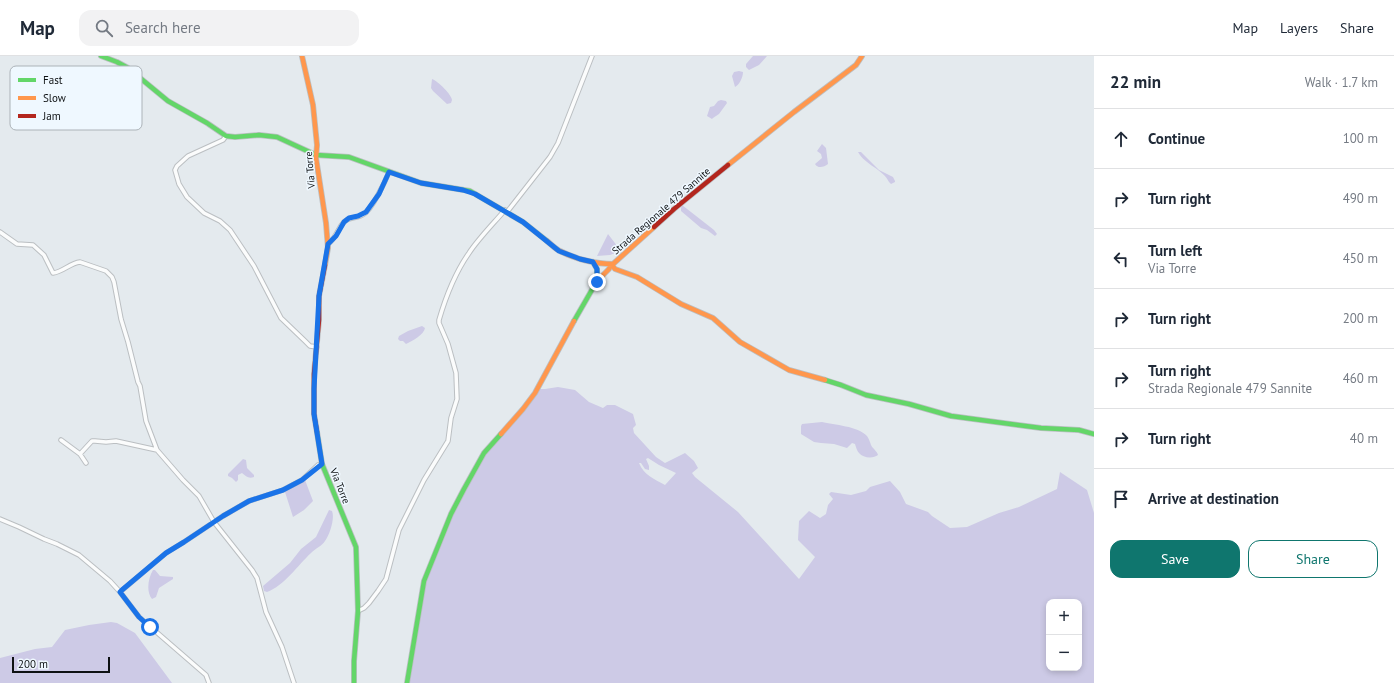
<!DOCTYPE html>
<meta charset="utf-8">
<style>
body{margin:0;font-family:"PT Sans",sans-serif;background:#f2f2f3;color:#1f2937}
.controls{position:absolute;right:12px;bottom:12px;display:grid;overflow:hidden;border-radius:8px;box-shadow:0 2px 6px #0003}
.controls button{width:36px;height:36px;display:grid;place-items:center;padding:0;border:0;border-bottom:1px solid #e0e1e3;background:#fff;color:#1f2937;font:20px sans-serif}
.scale{position:absolute;left:12px;bottom:10px;width:98px;box-sizing:border-box;padding-left:4px;border:2px solid #0e1113;border-top:0;font-size:11px;line-height:14px;white-space:nowrap;color:#0e1113;-webkit-text-stroke:3px #eff8ff;paint-order:stroke}
.stop{position:absolute;width:12px;height:12px;margin:-9px;border:3px solid #1a73e8;border-radius:50%;background:#fff}
.stop.end{background:#1a73e8;border-color:#fff;box-shadow:0 1px 4px #0008}
.list{margin:0;padding:0;list-style:none}
h2{display:flex;justify-content:space-between;align-items:center;height:52px;margin:0;padding:0 16px;font-size:17px}
h2 small{font-size:13px;font-weight:400;color:#747a83}
.list li{display:grid;grid-template-columns:26px 1fr auto;gap:12px;align-items:center;box-sizing:border-box;height:60px;padding:0 16px;border-top:1px solid #e0e1e3}
.list b{display:block;font-size:15px;white-space:nowrap}
.list p{margin:0;font-size:13px;white-space:nowrap;color:#747a83}
.list em{font-size:13px;font-style:normal;color:#747a83}
.actions{display:flex;gap:8px;padding:12px 16px}
.actions a{flex:1;padding:9px 0;border:1px solid #0f766e;border-radius:12px;text-align:center;font-size:14px;color:#0f766e}
.actions .main{background:#0f766e;color:#fff}
.icon{flex:none;width:22px;height:22px;fill:none;stroke:currentColor;stroke-width:2;stroke-linecap:round;stroke-linejoin:round}
.map{position:relative;flex:none;width:1094px;height:627px;overflow:hidden}
header{display:flex;align-items:center;gap:24px;box-sizing:border-box;height:56px;padding:0 20px;background:#fff;border-bottom:1px solid #e0e1e3}
header strong{font-size:19px}
nav{display:flex;gap:22px;margin-inline-start:auto;font-size:14px}
.search{width:280px;height:36px;background:#f2f2f3;display:flex;align-items:center;gap:10px;box-sizing:border-box;padding:0 14px;border-radius:12px;color:#747a83;font-size:15px}
main{display:flex}
aside{flex:1;background:#fff}
.map>svg:first-child{display:block}
</style>
<header>
<strong>Map</strong>
<div class="search"><svg class="icon" aria-label="search" viewBox="0 0 24 24"><circle cx="10" cy="10" r="6"/><path d="M15 15l6 6"/></svg>Search here</div>
<nav><a>Map</a><a>Layers</a><a>Share</a></nav>
</header>
<main>
<div class="map">
<svg width="1094" height="627" viewBox="0 0 1094 627">
<rect width="100%" height="100%" fill="#e4eaee"/>
<path fill="#cdcae6" fill-rule="evenodd" d="M753,0h14l-8,9 -10,5 -3,-3v-3z
M739,15l4,1c0,6 -4,13 -8,15l-3,-11 2,-4z
M432,23c6,2 20,16 20,21l-1,3 -4,1 -14,-13 -2,-3z
M721,44l5,1 1,2 -8,11 -6,4 -1,1 -5,-3 3,-9 4,-1 4,-5z
M822,88l4,4 2,16c-4,3 -10,5 -13,0l7,-6 -1,-4 -4,-3z
M858,96h3l18,18 14,7 2,4v1l-4,2 -2,-2c-6,-13 -24,-17 -31,-30z
M682,149l32,25 3,4 -2,2 -8,-6 -6,-2 -20,-17v-3z
M608,178l13,17 -11,4 -13,1z
M422,270l3,2c-1,7 -13,13 -19,16l-3,-3h-3l-2,-2 1,-3 9,-5z
M558,331l17,3 14,12 14,6 4,-3h8l18,9 3,11 -3,3 1,5 22,24 9,6 20,-10 9,8 4,7 -6,5 3,4 43,35 61,67 16,-22 -17,-17 1,-19 10,-10 11,7 6,-4 2,-9 5,-6 -4,-5 2,-2 20,3 15,-4 4,-4 20,-6 10,11 6,12 22,8 4,4 18,12 17,-1 32,-14 20,-6 38,-18 3,-17 27,18 7,23v170h-687l15,-92 29,-77 33,-61 54,-64h7zM648,402l11,7 17,8 -11,12c-11,-6 -21,-10 -26,-22h2l4,6 4,1v-4l-3,-7zM1049,546h30v66h-30z
M822,366c12,3 36,4 45,14 2,3 3,6 4,9 2,4 6,6 7,10 -5,4 -15,3 -19,-2 -2,-2 -3,-6 -4,-9l-3,-1 -5,5 -13,-4 -13,-1 -7,-1 -13,-8v-8l1,-2z
M243,403l3,1 1,8 7,7v2c-6,2 -8,-1 -12,-4l-4,2v5l-2,2 -4,-4 -4,-2v-2z
M305,424l8,21 -9,9 -11,7 -8,-25z
M329,454l3,1c3,7 -2,23 -7,30 -3,5 -9,7 -14,12 -13,12 -27,33 -44,39l-3,-1 -1,-5 27,-23 11,-14 15,-12z
M153,514h2l5,6 13,1v2l-14,9 -3,9 -4,2c-6,-7 -4,-21 1,-29z
M111,566l6,1 18,10 37,50h-172v-25l35,-9 17,-2 13,-17 24,-5z"/>
<g fill="none" stroke-linecap="round" stroke-linejoin="round">
<defs>
<path id="street" d="M226,80l-3,4 -35,16 -11,10 -2,4 4,14 8,13 17,16 16,8 10,9 24,36 27,52 24,23 5,5 7,1
M507,156l43,-55 8,-14 34,-87
M0,176l17,12 16,1 11,10 9,18c10,-1 17,-10 27,-11l26,9 6,6 2,5 7,37 7,23 10,40 2,4 6,35 11,29 26,30 16,16 15,26 38,48 5,8 9,34 16,35 12,36
M328,188c9,-7 9,-15 16,-22 6,-6 14,-3 20,-8 8,-5 21,-32 25,-42
M61,384l19,14 6,9
M80,398l12,-13h3l11,1 10,-1 41,9
M0,463l19,8 25,12 13,5 22,11 31,26 10,11 19,25 67,58 3,8
M120,536l46,-39 18,-11 39,-26 26,-15 34,-11 19,-10 16,-15 4,-1
M358,555l6,-3 5,-5 9,-12 8,-12 13,-49 25,-50 24,-39 3,-23 6,-19 -1,-26 -8,-29 -9,-21v-3c7,-24 16,-47 30,-67 10,-15 24,-29 36,-43"/>
<path id="fast" d="M101,0l16,6 11,6 40,33 39,22 19,13 9,1 24,-2 18,2 39,18 33,2 72,26 49,8 53,31 24,19
M574,265l23,-40v-12l-4,-7
M825,324l16,5 25,10 43,9 42,12 90,12 38,2 15,4
M317,376l5,32 34,83 2,64 -4,50v22
M407,627l17,-102 27,-67 13,-25 20,-36 17,-19"/>
<path id="slow" d="M302,0l11,49 4,40 -1,13 10,65 2,25 -3,17
M728,109l66,-53 62,-47 6,-9
M547,185c4,3 8,8 13,10 15,8 36,13 53,13l41,-37
M597,225l12,-12 2,-5 4,5 22,8 44,27 32,14 27,24 49,28 36,10
M501,378l22,-25 12,-16 39,-72"/>
<path id="jam" d="M654,171l20,-18 54,-44
M317,376l-3,-18v-40l5,-54v-24l6,-31"/>
</defs>
<use href="#street" stroke="#bbbfc2" stroke-width="5.5"/>
<use href="#fast" stroke="#bbbfc2" stroke-width="6"/>
<use href="#slow" stroke="#bbbfc2" stroke-width="6"/>
<use href="#jam" stroke="#bbbfc2" stroke-width="6"/>
<use href="#street" stroke="#fbfcfc" stroke-width="3.5"/>
<use href="#fast" stroke="#63d668" stroke-width="4.5"/>
<use href="#slow" stroke="#ff974d" stroke-width="4.5"/>
<use href="#jam" stroke="#b3261e" stroke-width="4.5"/>
</g>
<g fill="none" stroke-linecap="round" stroke-linejoin="round">
<path stroke="#1a73e8" stroke-width="5" d="M150,571l-11,-10 -19,-25 2,-2 44,-37 18,-11 39,-26 26,-15 34,-11 19,-10 20,-16 -8,-50v-25l5,-93 9,-52 8,-8 8,-14 5,-4 9,-2 8,-4 13,-18 10,-22 32,11 42,7 12,4 48,28 36,29 21,8 13,3 4,7v13"/>
</g>
<g text-anchor="middle" dominant-baseline="central" stroke-width="3" stroke-linejoin="round" paint-order="stroke">
<g font-size="10" fill="#0e1113" stroke="#eff8ff">
<text transform="translate(310 114) rotate(-95)">Via Torre</text>
<text transform="translate(661 155) rotate(-41)">Strada Regionale 479 Sannite</text>
<text transform="translate(340 430) rotate(68)">Via Torre</text>
</g>
</g>
<rect x="10" y="10" width="132" height="64" rx="6" fill="#eff8ff" stroke="#acb3b8" stroke-width="1"/>
<rect x="18" y="22" width="18" height="4" fill="#63d668"/>
<rect x="18" y="40" width="18" height="4" fill="#ff974d"/>
<rect x="18" y="58" width="18" height="4" fill="#b3261e"/>
<g font-size="11" fill="#0e1113">
<text x="43" y="28">Fast</text>
<text x="43" y="46">Slow</text>
<text x="43" y="64">Jam</text>
</g>
</svg>
<div class="controls">
<button>+</button>
<button>−</button>
</div>
<div class="scale">200 m</div>
<div class="stop" style="left:150px;top:571px"></div>
<div class="stop end" style="left:597px;top:226px"></div>
</div>
<aside>
<h2>22 min<small>Walk · 1.7 km</small></h2>
<ul class="list">
<li><svg class="icon" aria-label="ahead" viewBox="0 0 24 24"><path d="M12 20V5M6 11l6-6 6 6"/></svg><div><b>Continue</b></div><em>100 m</em></li>
<li><svg class="icon" aria-label="right" viewBox="0 0 24 24"><path d="M7 20v-9h11M14 6l5 5-5 5"/></svg><div><b>Turn right</b></div><em>490 m</em></li>
<li><svg class="icon" aria-label="left" viewBox="0 0 24 24"><path d="M17 20v-9H6M10 6l-5 5 5 5"/></svg><div><b>Turn left</b><p>Via Torre</p></div><em>450 m</em></li>
<li><svg class="icon" aria-label="right" viewBox="0 0 24 24"><path d="M7 20v-9h11M14 6l5 5-5 5"/></svg><div><b>Turn right</b></div><em>200 m</em></li>
<li><svg class="icon" aria-label="right" viewBox="0 0 24 24"><path d="M7 20v-9h11M14 6l5 5-5 5"/></svg><div><b>Turn right</b><p>Strada Regionale 479 Sannite</p></div><em>460 m</em></li>
<li><svg class="icon" aria-label="right" viewBox="0 0 24 24"><path d="M7 20v-9h11M14 6l5 5-5 5"/></svg><div><b>Turn right</b></div><em>40 m</em></li>
<li><svg class="icon" aria-label="arrive" viewBox="0 0 24 24"><path d="M6 21V4h12l-3 4 3 4H6"/></svg><div><b>Arrive at destination</b></div></li>
</ul>
<div class="actions"><a class="main">Save</a><a>Share</a></div>
</aside>
</main>
